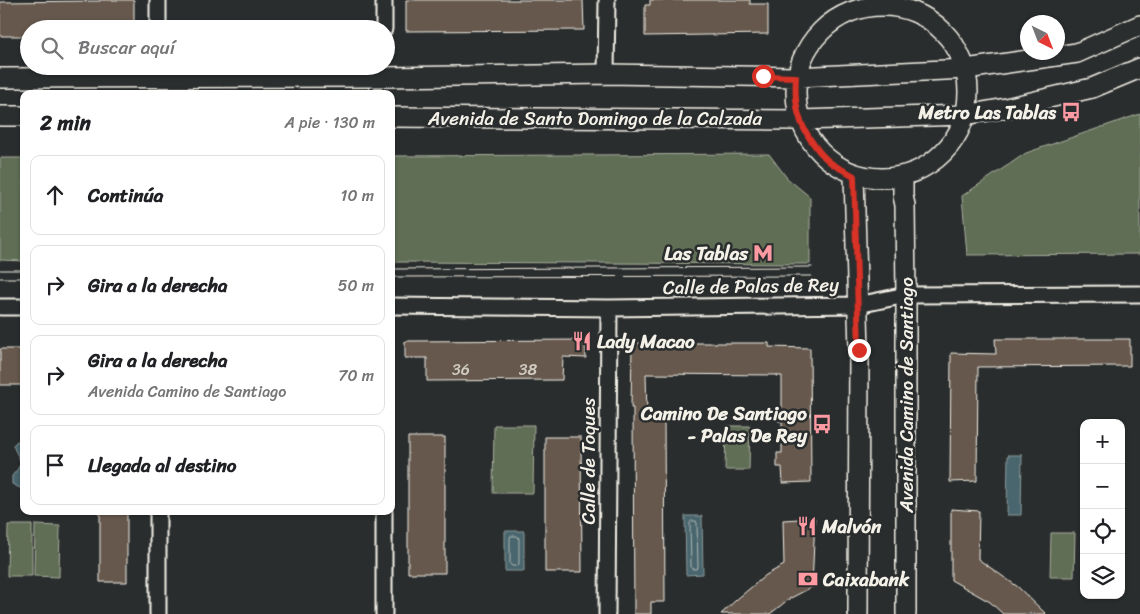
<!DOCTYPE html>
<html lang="es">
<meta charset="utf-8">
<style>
body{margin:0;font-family:Sriracha,sans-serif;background:#f2f2f2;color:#202124}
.controls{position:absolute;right:15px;bottom:15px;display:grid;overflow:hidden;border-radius:10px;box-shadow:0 1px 4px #0004}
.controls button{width:45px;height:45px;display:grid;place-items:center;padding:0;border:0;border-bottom:1px solid #e0e0e0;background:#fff;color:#202124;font:25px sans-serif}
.compass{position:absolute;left:1020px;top:15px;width:45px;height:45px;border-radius:50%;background:#fff;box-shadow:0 1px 4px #0004;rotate:138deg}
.stop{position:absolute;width:15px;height:15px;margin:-11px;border:4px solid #d93025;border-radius:50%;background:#fff}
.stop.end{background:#d93025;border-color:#fff;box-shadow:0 1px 5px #0008}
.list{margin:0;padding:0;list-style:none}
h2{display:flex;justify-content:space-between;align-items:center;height:65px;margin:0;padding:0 20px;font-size:21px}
h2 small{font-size:16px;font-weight:400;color:#757577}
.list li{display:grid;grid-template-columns:32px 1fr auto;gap:15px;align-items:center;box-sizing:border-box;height:80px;margin:0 10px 10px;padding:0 10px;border:1px solid #e0e0e0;border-radius:10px}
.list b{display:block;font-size:19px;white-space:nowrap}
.list p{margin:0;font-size:16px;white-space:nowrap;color:#757577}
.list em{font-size:16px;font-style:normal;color:#757577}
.icon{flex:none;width:28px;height:28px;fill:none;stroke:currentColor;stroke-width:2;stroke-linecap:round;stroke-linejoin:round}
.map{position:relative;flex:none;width:1140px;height:614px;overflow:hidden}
.search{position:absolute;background:#fff;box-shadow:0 1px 4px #0004;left:20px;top:20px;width:375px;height:55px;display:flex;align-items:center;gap:12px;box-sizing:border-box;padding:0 18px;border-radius:28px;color:#757577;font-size:19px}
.panel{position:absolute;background:#fff;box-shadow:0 1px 4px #0004;left:20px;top:90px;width:375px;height:425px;border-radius:10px}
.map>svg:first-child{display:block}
</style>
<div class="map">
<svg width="1140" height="614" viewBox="0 0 1140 614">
<rect width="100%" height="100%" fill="#2a2d2e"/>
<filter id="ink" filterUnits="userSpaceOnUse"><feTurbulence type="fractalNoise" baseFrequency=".02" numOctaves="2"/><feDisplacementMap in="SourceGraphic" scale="10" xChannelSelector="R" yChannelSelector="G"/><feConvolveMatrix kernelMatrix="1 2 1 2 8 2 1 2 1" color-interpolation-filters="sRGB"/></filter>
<g filter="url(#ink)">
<path fill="#616e56" stroke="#aab09f" d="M1140,114v140l-173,1 -5,-59 64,-43z
M769,154l18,24 23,19v67l-419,-2v-106z
M0,158h24v103l-24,-1z
M494,425h40l-1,68h-40z
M726,426h24l-1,44h-24z
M8,525h24v51h-25z
M35,525l25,1 -1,51 -25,-1z
M1051,533h24l-1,44h-24z"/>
<path fill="#49656d" stroke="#8d9d9e" d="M17,441l7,1v46h-4l-8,-4v-8l5,-6 4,-7c-2,-7 -6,-11 -8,-18z
M1008,455h14l-1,60h-14z
M685,516h17l1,58 -17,1z
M505,531h19v40h-19z"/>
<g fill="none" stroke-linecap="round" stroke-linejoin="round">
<path stroke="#b0b9b7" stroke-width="1" d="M692,521h4l1,2 1,44 -2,2h-4l-1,-2 -1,-44z
M511,536h6l2,2v26l-2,2h-5l-2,-2v-26z"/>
</g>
<path fill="#66594d" stroke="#f4f1e8" d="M100,0h34v29h-105v7h-29v-34l100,-1z
M406,0h177l1,30 -178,1z
M650,0h100v4h18v30l-123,2v-31h5z
M995,339h135v27l-152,1 -1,114 -27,1 1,-129 45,1z
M585,340l1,18 -23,-1 -1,23 -135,1v-23h-22v-17z
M632,343h137v4l41,1 1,134 -28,1 -1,-16h-5v-14h5v-32h-4v-13l4,-1v-31h-5v-1l-131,-1 1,42 17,-1 1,187h-14v12h-17l-1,-206h-2z
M0,349h24v36h-24z
M408,437h37v136h-37z
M545,437h36l1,135h-37z
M951,509l28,2 -1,48 40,28 28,27h-43l-13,-12 -39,-22z
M100,511h27v71h-27z
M815,518l-3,69 -23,12 -19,15h-49l15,-14 30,-25 18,-10 -1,-45z"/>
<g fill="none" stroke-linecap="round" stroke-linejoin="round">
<defs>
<path id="minor" d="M158,0v29
M384,0v29
M606,74l1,-74
M391,306l218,2 249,-3 48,-10 234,-1
M0,307h24
M158,614v-103
M384,614v-103
M607,614l2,-306"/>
<path id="tertiary" d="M796 92a86 86 0 1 1 172 0a86 86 0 1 1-172 0Z
M0,78l383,-1 223,-3 190,3 170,-8 111,-16 63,-28
M0,116h24
M391,117l409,3 165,-5 41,-7 86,-20 48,-20
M854,176l5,174 -1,264
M903,176v20l2,9 1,90v319"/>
</defs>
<use href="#minor" stroke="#f4f1e8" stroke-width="19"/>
<use href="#tertiary" stroke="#f4f1e8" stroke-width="22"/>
<use href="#minor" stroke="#2a2d2e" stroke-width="15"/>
<use href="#tertiary" stroke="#2a2d2e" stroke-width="19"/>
<path stroke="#f4f1e8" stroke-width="1" d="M391,269l421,-2
M0,270h24
M391,277l420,-1
M0,278h24"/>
</g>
</g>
<g fill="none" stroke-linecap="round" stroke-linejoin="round" filter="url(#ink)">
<path stroke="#d93025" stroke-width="6" d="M763,76l33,1c-2,27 2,47 19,69 5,7 11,14 19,19 6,4 14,7 20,11l5,174"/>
</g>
<defs>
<symbol id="bus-bare" viewBox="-9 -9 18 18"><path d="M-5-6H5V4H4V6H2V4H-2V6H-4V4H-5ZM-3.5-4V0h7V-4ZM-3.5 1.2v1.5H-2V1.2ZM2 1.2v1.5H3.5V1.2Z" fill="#ff9aa2" stroke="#2a2d2e" stroke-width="2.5" paint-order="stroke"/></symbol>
<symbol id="metro-bare" viewBox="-9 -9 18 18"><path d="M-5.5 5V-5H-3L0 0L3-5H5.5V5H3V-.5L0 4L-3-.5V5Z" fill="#ff9aa2" stroke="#2a2d2e" stroke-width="2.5" paint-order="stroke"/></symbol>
<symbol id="restaurant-bare" viewBox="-9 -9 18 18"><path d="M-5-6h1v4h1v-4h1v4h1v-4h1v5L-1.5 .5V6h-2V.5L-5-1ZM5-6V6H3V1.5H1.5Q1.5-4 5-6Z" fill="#ff9aa2" stroke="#2a2d2e" stroke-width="2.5" paint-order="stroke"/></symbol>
<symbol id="bank-bare" viewBox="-9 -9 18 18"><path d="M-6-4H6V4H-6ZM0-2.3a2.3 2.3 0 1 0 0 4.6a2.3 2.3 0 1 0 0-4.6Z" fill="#ff9aa2" stroke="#2a2d2e" stroke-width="2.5" paint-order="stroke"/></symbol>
</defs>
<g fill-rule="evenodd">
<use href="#bus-bare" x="1057" y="98" width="28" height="28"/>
<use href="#metro-bare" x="749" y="239" width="28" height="28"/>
<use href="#restaurant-bare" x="568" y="327" width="28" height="28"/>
<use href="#bus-bare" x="808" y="410" width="28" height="28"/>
<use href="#restaurant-bare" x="793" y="512" width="28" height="28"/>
<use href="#bank-bare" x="794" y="565" width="28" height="28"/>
</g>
<g text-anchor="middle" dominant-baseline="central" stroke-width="5" stroke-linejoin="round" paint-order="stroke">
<g font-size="16" fill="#d0cbc1">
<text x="461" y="369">36</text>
<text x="528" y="369">38</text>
</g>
<g font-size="19" font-weight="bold" fill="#f4f1e8" stroke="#2a2d2e" text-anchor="end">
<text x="1056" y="112">Metro Las Tablas</text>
<text x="748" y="253">Las Tablas</text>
<text x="597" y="341" text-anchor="start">Lady Macao</text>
<text x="807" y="413">Camino De Santiago<tspan x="807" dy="22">- Palas De Rey</tspan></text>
<text x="822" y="526" text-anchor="start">Malvón</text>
<text x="823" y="579" text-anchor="start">Caixabank</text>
</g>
<g font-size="19" fill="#f4f1e8" stroke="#2a2d2e">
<text x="595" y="118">Avenida de Santo Domingo de la Calzada</text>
<text transform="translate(751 286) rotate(-1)">Calle de Palas de Rey</text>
<text transform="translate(906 395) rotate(-90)">Avenida Camino de Santiago</text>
<text transform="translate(588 461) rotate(-90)">Calle de Toques</text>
</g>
</g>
</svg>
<div class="controls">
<button>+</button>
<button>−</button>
<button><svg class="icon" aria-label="locate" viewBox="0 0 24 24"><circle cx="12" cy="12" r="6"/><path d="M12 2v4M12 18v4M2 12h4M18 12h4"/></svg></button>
<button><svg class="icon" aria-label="layers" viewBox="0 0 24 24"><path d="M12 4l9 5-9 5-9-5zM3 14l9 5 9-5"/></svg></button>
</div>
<svg class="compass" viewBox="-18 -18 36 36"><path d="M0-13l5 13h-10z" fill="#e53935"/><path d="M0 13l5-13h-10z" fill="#757577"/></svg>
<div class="stop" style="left:763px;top:76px"></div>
<div class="stop end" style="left:859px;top:350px"></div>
<div class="search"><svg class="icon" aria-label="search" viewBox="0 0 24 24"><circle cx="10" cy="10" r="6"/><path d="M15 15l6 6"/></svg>Buscar aquí</div>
<section class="panel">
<h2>2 min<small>A pie · 130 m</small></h2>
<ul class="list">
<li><svg class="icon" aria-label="ahead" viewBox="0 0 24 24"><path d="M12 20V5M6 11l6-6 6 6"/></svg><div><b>Continúa</b></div><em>10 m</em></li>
<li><svg class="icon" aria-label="right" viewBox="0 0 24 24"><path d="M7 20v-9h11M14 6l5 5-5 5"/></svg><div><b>Gira a la derecha</b></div><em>50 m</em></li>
<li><svg class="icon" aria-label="right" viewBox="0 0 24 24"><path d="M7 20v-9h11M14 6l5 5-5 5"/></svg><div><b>Gira a la derecha</b><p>Avenida Camino de Santiago</p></div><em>70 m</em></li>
<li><svg class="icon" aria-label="arrive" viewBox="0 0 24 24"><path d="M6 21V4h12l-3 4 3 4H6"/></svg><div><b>Llegada al destino</b></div></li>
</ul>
</section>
</div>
